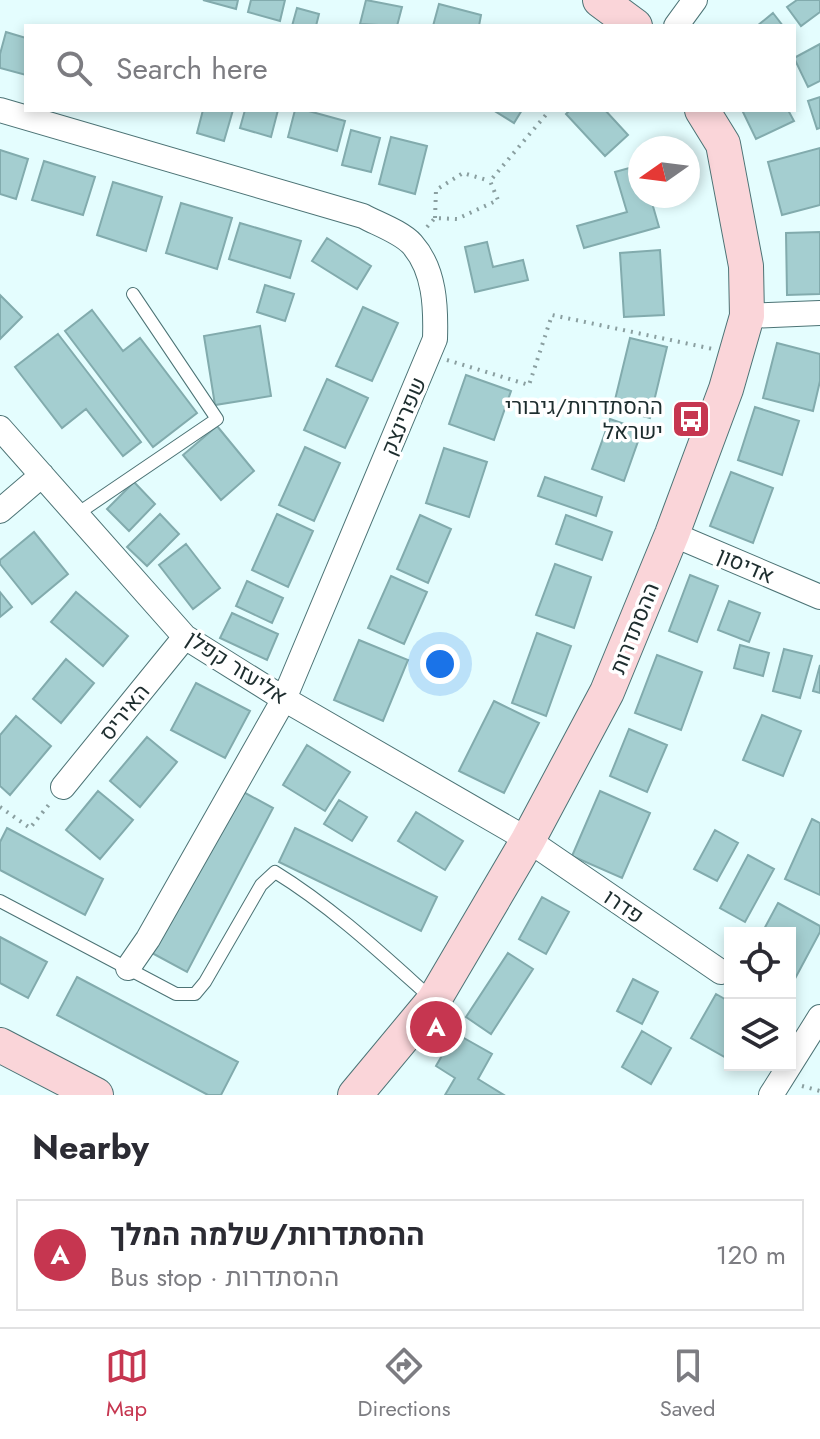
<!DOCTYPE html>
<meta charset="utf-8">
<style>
body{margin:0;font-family:Jost,Heebo,sans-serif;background:#f2f2f3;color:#2b2b33}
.controls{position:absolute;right:24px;bottom:24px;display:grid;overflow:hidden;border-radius:0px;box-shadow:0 4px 12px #0003}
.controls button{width:72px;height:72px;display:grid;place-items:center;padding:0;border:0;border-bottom:2px solid #e1e1e2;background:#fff;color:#2b2b33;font:40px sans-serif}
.compass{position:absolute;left:628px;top:136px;width:72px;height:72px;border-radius:50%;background:#fff;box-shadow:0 4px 12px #0003;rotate:256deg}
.you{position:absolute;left:440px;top:664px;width:28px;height:28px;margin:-20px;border:6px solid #fff;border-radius:50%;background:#1a73e8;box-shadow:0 0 0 12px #1a73e833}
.badge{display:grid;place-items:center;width:52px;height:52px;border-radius:50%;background:#c63650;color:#fff;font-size:26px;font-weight:700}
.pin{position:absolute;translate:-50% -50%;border:4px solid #fff;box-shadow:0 2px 8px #0006}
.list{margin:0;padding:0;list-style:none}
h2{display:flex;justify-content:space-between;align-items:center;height:104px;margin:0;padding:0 32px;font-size:34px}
h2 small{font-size:26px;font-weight:400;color:#7c7c81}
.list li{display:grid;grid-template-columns:52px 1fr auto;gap:24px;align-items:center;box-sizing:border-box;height:112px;margin:0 16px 16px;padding:0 16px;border:2px solid #e1e1e2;border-radius:0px}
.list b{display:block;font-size:30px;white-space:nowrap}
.list p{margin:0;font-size:26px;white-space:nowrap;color:#7c7c81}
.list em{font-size:26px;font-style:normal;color:#7c7c81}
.icon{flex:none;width:44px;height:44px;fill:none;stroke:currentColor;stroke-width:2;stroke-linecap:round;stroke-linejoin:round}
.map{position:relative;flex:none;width:820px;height:1095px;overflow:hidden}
.search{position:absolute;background:#fff;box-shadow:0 4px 12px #0003;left:24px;right:24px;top:24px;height:88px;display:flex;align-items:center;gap:20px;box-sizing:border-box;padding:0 28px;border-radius:0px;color:#7c7c81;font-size:30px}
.sheet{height:232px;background:#fff}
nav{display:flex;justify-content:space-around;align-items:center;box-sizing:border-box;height:112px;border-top:2px solid #e1e1e2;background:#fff;font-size:22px;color:#7c7c81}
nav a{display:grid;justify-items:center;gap:4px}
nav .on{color:#c63650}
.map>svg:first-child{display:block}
</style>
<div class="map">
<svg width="820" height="1095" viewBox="0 0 820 1095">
<rect width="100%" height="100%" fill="#e4fdfe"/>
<path fill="#a4ced0" stroke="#82abad" stroke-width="2" d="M203,0h35l-2,9z
M251,0h34l-5,21 -32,-9z
M366,0l36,7 -5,19 -37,-2z
M797,0h23v12l-19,14 -14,-19z
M439,4l42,11 -2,11h-46z
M297,8l22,6 -3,12h-24z
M773,13l10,13h-26z
M6,32l20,6v37l-26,-7v-14z
M820,44v37l-12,6 -14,-29z
M820,97v31l-3,1 -9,-28z
M203,110h30l-9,31 -27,-8z
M245,110h33l-7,27 -31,-9z
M295,110h10l40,11 -8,30 -49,-14z
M493,110h29l-8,13z
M570,110h35l23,25 -23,21 -39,-42z
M742,110h46l6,11 -38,18z
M351,130l29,8 -9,34 -29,-7z
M391,137l36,9 -12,48 -36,-10z
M820,148v57l-38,10 -14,-53z
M0,150l28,9 -12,40 -16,-5z
M44,161l51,16 -12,38 -51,-15z
M640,165v31h10l9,31 -75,21 -7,-22 50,-14 -12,-40z
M113,182l49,15 -16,54 -49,-16z
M181,203l51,15 -15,51 -51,-16z
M240,223l61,18 -11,37 -61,-19z
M820,232v62l-33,1 -1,-62z
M327,238l44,28 -14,23 -45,-28z
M487,242l6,25 30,-7 5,20 -53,12 -10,-45z
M660,250l4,65 -40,2 -4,-64z
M265,285l29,9 -9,27 -28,-9z
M0,295l22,22 -22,22z
M363,307l35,16 -26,58 -36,-15z
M92,310l31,41 17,-13 57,75 -44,34 -88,-116z
M260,326l11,70 -56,9 -11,-69z
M58,334l83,108 -18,14 -37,-47 -24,19 -47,-61z
M630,338l37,9 -17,71 -37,-10z
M777,343l43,11v27l-7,30 -50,-13z
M466,375l45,16 -17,49 -45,-16z
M327,379l41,19 -23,50 -41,-18z
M755,407l44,14 -17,54 -44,-15z
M610,419l32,11 -18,51 -32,-12z
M217,426l37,45 -33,29 -38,-45z
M305,447l35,16 -26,58 -35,-16z
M444,448l43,14 -18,55 -43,-14z
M731,472l42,16 -20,55 -43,-17z
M545,477l57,20 -6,19 -58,-20z
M134,482l21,22 -26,27 -22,-22z
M160,514l19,20 -32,32 -20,-19z
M277,514l36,17 -25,56 -36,-17z
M420,515l31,14 -23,54 -31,-14z
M566,515l46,17 -10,28 -46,-16z
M34,532l34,42 -36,30 -32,-40v-4z
M186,544l34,44 -27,21 -34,-44z
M555,564l36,13 -17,51 -38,-13z
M690,575l28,11 -21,56 -28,-11z
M391,576l36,16 -23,52 -36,-16z
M247,581l36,17 -11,25 -36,-17z
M0,592l12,15 -12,10z
M76,592l52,44 -25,30 -52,-44z
M729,601l31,12 -11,29 -31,-12z
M232,613l46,21 -11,26 -47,-22z
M537,633l34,13 -25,70 -34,-13z
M359,640l49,20 -25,61 -49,-21z
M740,645l29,8 -6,23 -29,-8z
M784,649l28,7 -12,42 -27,-7z
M657,655l45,17 -21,58 -46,-17z
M66,659l28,24 -33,40 -28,-24z
M820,665v28l-7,-2z
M196,683l54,28 -25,47 -54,-28z
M494,701l45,22 -35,70 -45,-22z
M762,715l39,16 -18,45 -40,-16z
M16,716l35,30 -41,49 -10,-9v-51z
M629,729l38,16 -20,47 -37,-16z
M147,737l30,25 -37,45 -30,-26z
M307,745l43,27 -25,39 -42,-26z
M238,789l35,19 -86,164 -35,-19z
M98,791l35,29 -33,39 -34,-29z
M600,791l50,22 -28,65 -50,-22z
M339,800l28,17 -15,24 -28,-17z
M416,812l47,29 -18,29 -47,-29z
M812,819l8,4v72l-35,-16z
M7,828l96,51 -18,36 -85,-45v-28z
M295,828l142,69 -16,34 -142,-69z
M715,830l23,13 -21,38 -23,-12z
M748,855l26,14 -29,53 -25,-14z
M542,897l27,15 -23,42 -27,-15z
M778,903l42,23v6l-30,56v-55h-28z
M0,937l47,25 -19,36 -28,-15z
M508,953l25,16 -42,65 -25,-17z
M77,977l161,85 -17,33h-13l-151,-80z
M633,979l25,13 -16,32 -25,-13z
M716,994l14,8v58l-39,-22z
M642,1031l29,17 -20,36 -29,-17z
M455,1033l37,21 -14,25 26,16h-59l10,-17 -19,-12z"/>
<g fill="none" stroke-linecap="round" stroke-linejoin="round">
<defs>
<path id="lane" d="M77,514l140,-95 -84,-125
M0,901l176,93h19l10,-12 56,-97 14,-13c57,35 107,82 156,126"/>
<path id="street" d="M676,26l19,-26
M0,110l363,106c15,8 38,16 49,28 23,26 24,63 23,95l-151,360 -136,240 -20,29
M747,316l73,-3
M0,428l185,209 99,62 244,141 193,132
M0,511l42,-36
M672,534l148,63
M63,787l122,-150
M771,1095l49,-78"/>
<path id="secondary" d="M600,0l35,26
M0,1045l96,50
M355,1095l79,-95 94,-160 79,-148 65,-158 54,-145 21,-73 -1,-50 -23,-122 -21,-34"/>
</defs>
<use href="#lane" stroke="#4c7375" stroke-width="14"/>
<use href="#street" stroke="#4c7375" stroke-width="26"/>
<use href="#secondary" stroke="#4c7375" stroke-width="36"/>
<path stroke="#8a9fa0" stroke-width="4" stroke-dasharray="2 6" stroke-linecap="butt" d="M435,218l1,-28 27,-17 27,8
M427,227l8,-9 22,1 41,-19 -8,-19 60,-71
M447,360l82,25 23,-70 161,34
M0,807l30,21 21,-26
M802,1086l18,5"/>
<use href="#lane" stroke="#fff" stroke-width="12"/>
<use href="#street" stroke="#fff" stroke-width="24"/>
<use href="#secondary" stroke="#fad5d9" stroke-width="34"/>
</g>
<defs>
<symbol id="bus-square" viewBox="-11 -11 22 22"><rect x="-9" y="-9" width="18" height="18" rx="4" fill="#c63650" stroke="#fff"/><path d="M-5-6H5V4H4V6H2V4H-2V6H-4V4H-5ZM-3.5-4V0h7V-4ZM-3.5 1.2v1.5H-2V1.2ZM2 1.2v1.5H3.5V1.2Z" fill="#fff"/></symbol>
</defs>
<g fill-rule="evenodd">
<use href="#bus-square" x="669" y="397" width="44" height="44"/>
</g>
<g text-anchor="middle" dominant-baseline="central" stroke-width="7" stroke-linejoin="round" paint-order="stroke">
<g font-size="22" fill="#1d2d2e" stroke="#fff" text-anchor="end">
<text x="663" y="406">ההסתדרות/גיבורי<tspan x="663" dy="25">ישראל</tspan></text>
</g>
<g font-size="22" fill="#1d2d2e" stroke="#fff">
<text transform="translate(403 416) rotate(-67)">שפרינצק</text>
<text transform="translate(746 565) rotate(23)">אדיסון</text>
<text transform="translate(634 628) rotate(-68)">ההסתדרות</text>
<text transform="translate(237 667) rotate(33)">אליעזר קפלן</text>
<text transform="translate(124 712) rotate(-51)">האיריס</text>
<text transform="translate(624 906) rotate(34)">פדרו</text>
</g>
</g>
</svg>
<div class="controls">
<button><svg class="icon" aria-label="locate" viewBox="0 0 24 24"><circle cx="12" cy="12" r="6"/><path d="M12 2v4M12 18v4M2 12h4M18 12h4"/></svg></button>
<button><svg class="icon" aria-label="layers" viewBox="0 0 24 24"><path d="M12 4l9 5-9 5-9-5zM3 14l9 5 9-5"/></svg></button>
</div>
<svg class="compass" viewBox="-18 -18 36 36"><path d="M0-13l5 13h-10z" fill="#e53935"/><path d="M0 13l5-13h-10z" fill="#7c7c81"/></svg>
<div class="you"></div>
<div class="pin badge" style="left:436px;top:1027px">A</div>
<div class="search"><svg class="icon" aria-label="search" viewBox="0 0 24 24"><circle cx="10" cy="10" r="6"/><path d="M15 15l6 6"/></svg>Search here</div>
</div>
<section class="sheet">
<h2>Nearby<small></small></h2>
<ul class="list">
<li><span class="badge">A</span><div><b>ההסתדרות/שלמה המלך</b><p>Bus stop · ההסתדרות</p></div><em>120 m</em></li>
</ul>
</section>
<nav>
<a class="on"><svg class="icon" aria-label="map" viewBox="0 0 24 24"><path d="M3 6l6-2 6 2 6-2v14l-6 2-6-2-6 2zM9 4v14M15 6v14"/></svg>Map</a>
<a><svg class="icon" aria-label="directions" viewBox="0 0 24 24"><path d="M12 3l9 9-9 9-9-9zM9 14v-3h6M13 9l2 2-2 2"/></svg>Directions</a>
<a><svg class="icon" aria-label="saved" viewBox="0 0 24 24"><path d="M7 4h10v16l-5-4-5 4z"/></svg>Saved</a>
</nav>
